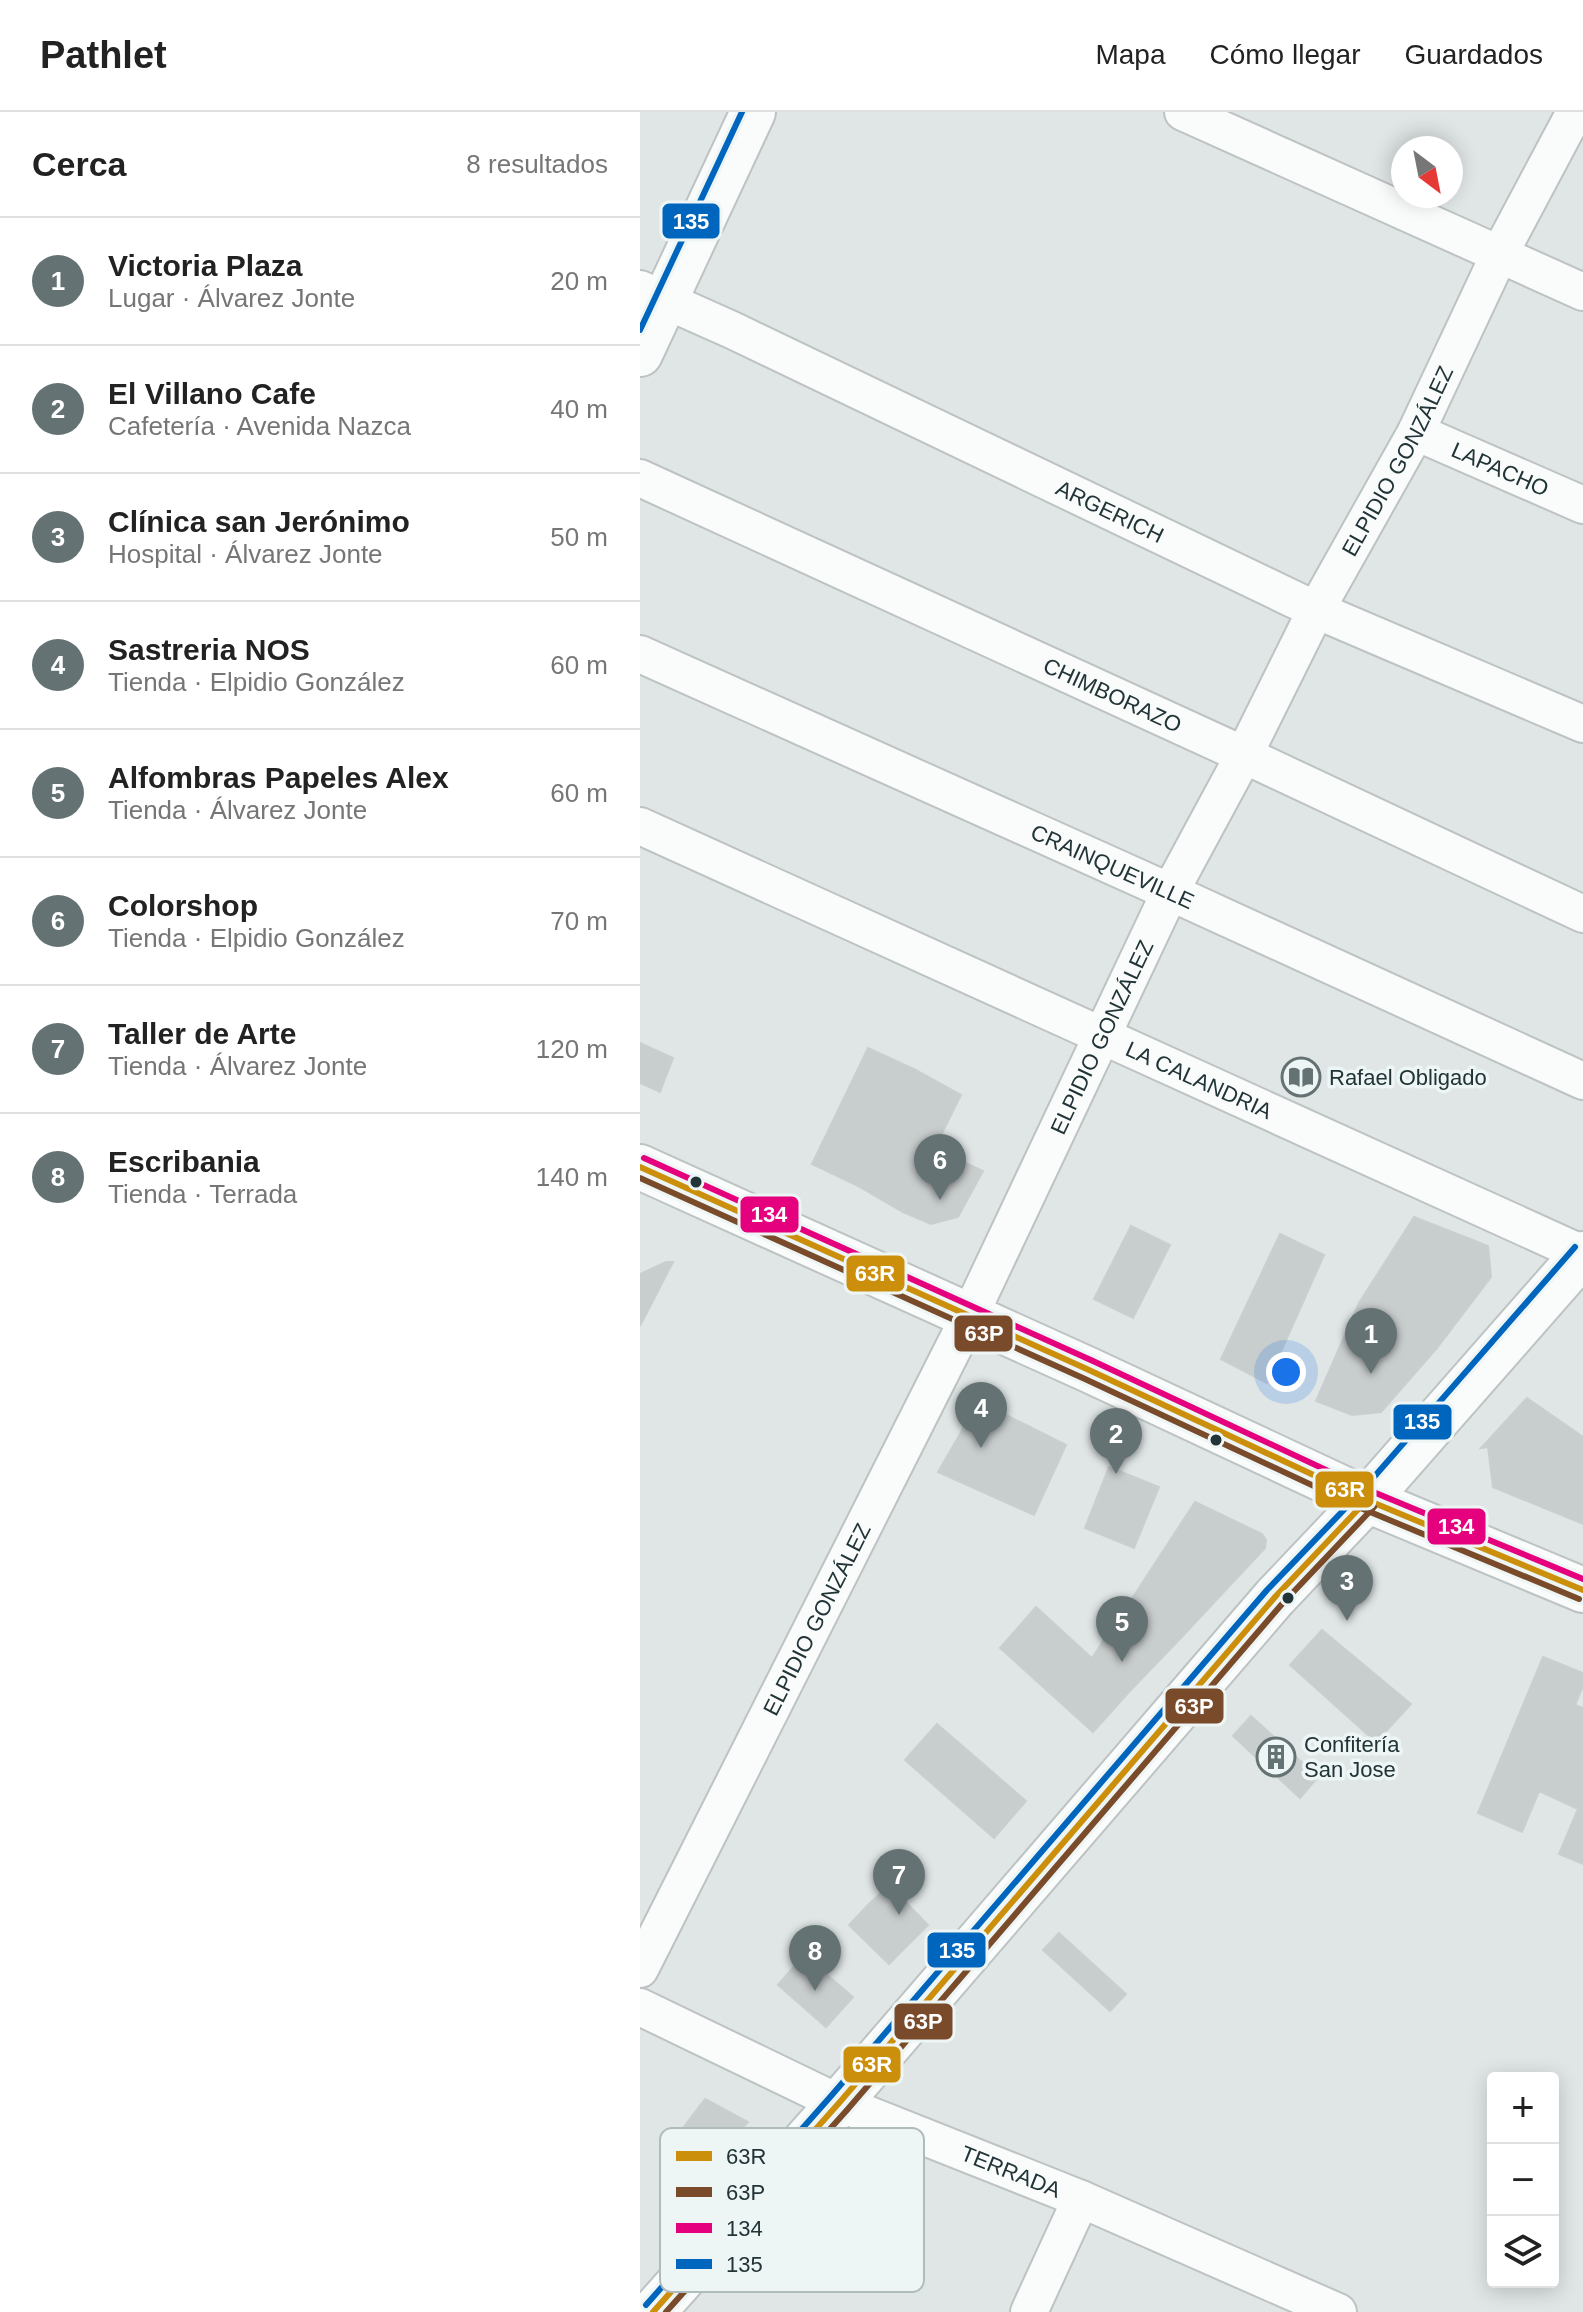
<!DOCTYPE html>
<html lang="es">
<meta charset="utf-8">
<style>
body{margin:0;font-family:Helvetica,sans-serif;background:#f2f2f2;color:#222}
.controls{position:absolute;right:24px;bottom:24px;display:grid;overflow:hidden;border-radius:8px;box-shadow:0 4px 20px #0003}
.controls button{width:72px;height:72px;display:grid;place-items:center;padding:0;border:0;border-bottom:2px solid #e0e0e0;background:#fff;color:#222;font:40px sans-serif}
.compass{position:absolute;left:751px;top:24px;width:72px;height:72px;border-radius:50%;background:#fff;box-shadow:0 4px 20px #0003;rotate:148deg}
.you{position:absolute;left:646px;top:1260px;width:28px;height:28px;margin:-20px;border:6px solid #fff;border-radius:50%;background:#1a73e8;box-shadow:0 0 0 12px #1a73e833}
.badge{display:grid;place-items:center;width:52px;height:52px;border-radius:50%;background:#647274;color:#fff;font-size:26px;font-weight:700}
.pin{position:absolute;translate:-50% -66px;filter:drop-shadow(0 2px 4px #0008)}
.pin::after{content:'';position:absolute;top:42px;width:28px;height:24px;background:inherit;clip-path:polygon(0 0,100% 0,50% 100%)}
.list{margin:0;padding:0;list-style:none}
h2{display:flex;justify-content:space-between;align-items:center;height:104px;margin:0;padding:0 32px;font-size:34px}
h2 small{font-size:26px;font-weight:400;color:#767676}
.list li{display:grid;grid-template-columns:52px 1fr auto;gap:24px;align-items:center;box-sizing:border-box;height:128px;padding:0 32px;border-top:2px solid #e0e0e0}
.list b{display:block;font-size:30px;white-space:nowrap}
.list p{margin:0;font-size:26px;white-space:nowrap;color:#767676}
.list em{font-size:26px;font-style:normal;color:#767676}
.icon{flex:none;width:44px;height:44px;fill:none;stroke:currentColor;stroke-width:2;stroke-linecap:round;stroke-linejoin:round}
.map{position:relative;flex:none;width:943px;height:2200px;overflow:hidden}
header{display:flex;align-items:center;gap:48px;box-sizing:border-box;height:112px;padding:0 40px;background:#fff;border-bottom:2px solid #e0e0e0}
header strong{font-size:38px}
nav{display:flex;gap:44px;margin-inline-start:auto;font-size:28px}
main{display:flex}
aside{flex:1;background:#fff}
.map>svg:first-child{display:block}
</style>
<header>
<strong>Pathlet</strong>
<nav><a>Mapa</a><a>Cómo llegar</a><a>Guardados</a></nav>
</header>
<main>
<aside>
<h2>Cerca<small>8 resultados</small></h2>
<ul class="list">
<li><span class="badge">1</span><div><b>Victoria Plaza</b><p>Lugar · Álvarez Jonte</p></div><em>20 m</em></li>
<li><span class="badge">2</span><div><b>El Villano Cafe</b><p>Cafetería · Avenida Nazca</p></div><em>40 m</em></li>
<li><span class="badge">3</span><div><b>Clínica san Jerónimo</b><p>Hospital · Álvarez Jonte</p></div><em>50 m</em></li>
<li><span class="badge">4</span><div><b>Sastreria NOS</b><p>Tienda · Elpidio González</p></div><em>60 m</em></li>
<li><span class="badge">5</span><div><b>Alfombras Papeles Alex</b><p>Tienda · Álvarez Jonte</p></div><em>60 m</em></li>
<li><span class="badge">6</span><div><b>Colorshop</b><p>Tienda · Elpidio González</p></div><em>70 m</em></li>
<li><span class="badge">7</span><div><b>Taller de Arte</b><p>Tienda · Álvarez Jonte</p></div><em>120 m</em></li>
<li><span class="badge">8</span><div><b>Escribania</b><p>Tienda · Terrada</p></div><em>140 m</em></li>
</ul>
</aside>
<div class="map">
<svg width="943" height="2200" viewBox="0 0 943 2200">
<rect width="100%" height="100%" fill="#e0e6e6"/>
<path fill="#c8cdcd" stroke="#c9cfcf" stroke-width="2" d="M0,931l33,15 -13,34 -20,-9z
M228,936l48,22 -56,117 -48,-23z
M276,958l45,25 -58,117 -43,-25z
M295,1037l48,22 -25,46 -27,7 -28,-12z
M774,1105l74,29 3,31 -54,71 -78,-45z
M491,1114l39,19 -37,73 -39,-19z
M640,1122l44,21 -57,128 -46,-24z
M26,1150h7l-33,64v-52z
M719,1191l78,45 -56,64 -29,3 -36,-14z
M887,1286l56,39v87l-90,-37 -5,-40 -7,1z
M360,1300l22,11 -35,71 -49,-22 30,-52z
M382,1311l44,22 -32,70 -47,-21z
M469,1355l50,20 -25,61 -49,-20z
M555,1390l67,32 4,6 -1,8 -86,92 -55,-29z
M396,1495l93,85 -36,40 -93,-84z
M484,1499l55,29 -25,26 -47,-31z
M682,1518l89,74 -35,38 -86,-77z
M467,1523l47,31 -25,26 -37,-34z
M903,1545l40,16v13l-61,146 -44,-19z
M935,1593l8,3v156l-24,-10 19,-45 -39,-18z
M611,1604l67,61 -18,21 -67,-62z
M297,1612l89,77 -32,37 -89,-78z
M249,1773l39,40 -19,19 -40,-40z
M229,1792l40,40 -20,20 -40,-39z
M419,1821l67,61 -16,17 -67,-61z
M164,1843l49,42 -27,30 -48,-42z
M65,1987l43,23 -33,36 -35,-26z"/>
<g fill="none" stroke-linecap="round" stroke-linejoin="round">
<defs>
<g id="street">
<path d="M543,0l400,180"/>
<path id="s1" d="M0,177l92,41 584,280 267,114"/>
<path id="s2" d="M776,320l167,73"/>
<path id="s3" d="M0,366l604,277 339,159"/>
<path id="s4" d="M0,542l530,238 413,189"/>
<path id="s5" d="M0,714l943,428"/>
<path id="s6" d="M0,1857l329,-652 201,-425 74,-137 72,-145 100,-178 84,-179 75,-141"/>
<path id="s7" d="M0,1895l199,96 242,96 257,113"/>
<path d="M389,2200l52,-113"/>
</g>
<path id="secondary" d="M0,242l113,-242
M0,1055l449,203 278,130 216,90
M13,2200l186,-209 436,-506 92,-97 216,-246"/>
</defs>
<use href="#street" stroke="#bdc2c3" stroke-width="40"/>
<use href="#secondary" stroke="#bdc3c3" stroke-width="48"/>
<use href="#street" stroke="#fafbfb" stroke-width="36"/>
<use href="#secondary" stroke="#fafbfb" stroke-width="44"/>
<defs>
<path id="bus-1" d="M0,1055l449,203 278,130 216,90
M13,2200l186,-209 436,-506 92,-97"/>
<path id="bus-2" d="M0,1066l445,201 278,130 216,90
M26,2200l181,-202 435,-506 92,-97"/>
<path id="bus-3" d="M4,1046l449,203 278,130 212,88"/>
<path id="bus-4" d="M0,218l102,-218
M6,2193l185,-209 436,-506 93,-97 215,-246"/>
</defs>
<use href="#bus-1" stroke="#eef5f5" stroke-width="12"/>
<use href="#bus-2" stroke="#eef5f5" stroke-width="12"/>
<use href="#bus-3" stroke="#eef5f5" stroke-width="12"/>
<use href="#bus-4" stroke="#eef5f5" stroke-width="12"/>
<use href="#bus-1" stroke="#cc8f0b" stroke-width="6"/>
<use href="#bus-2" stroke="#7a4b2a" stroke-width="6"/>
<use href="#bus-3" stroke="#e5007d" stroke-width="6"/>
<use href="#bus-4" stroke="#0065bd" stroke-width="6"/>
</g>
<defs>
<symbol id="library-ring" viewBox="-11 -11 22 22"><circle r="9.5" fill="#eef5f5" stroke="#647274" stroke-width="1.5"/><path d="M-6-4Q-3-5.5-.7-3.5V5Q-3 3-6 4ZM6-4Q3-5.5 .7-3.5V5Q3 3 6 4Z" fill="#647274"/></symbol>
<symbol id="building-ring" viewBox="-11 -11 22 22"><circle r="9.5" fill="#eef5f5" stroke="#647274" stroke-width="1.5"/><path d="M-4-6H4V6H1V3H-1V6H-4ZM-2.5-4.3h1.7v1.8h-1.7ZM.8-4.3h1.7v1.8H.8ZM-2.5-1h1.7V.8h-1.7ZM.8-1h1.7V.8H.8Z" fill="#647274"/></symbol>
</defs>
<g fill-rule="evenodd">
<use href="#library-ring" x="639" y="943" width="44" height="44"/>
<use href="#building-ring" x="614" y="1623" width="44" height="44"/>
</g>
<g fill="#213437" stroke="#eef5f5" stroke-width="3">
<circle cx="56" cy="1070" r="7"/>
<circle cx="576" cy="1328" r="7"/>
<circle cx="648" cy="1486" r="7"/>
</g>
<g text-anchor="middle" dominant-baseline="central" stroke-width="7" stroke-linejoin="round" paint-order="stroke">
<g font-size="22" fill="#213437" stroke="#eef5f5">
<text stroke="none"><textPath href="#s6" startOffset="1688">ELPIDIO GONZÁLEZ</textPath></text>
<text stroke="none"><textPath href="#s2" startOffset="92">LAPACHO</textPath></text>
<text stroke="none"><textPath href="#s1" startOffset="520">ARGERICH</textPath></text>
<text stroke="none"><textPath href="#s3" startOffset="520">CHIMBORAZO</textPath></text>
<text stroke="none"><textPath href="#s4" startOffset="518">CRAINQUEVILLE</textPath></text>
<text stroke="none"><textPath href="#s6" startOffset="1040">ELPIDIO GONZÁLEZ</textPath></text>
<text stroke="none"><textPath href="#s5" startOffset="614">LA CALANDRIA</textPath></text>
<text stroke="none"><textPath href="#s6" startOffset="392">ELPIDIO GONZÁLEZ</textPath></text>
<text stroke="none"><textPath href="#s7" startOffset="406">TERRADA</textPath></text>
</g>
<g font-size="22" fill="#213437" stroke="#eef5f5" text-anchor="start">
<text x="689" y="965">Rafael Obligado</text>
<text x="664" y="1632">Confitería<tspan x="664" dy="25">San Jose</tspan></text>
</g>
</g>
<rect x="20" y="2016" width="264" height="164" rx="12" fill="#eef5f5" stroke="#b0bbbc" stroke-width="2"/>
<rect x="36" y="2039" width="36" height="10" fill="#cc8f0b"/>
<rect x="36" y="2075" width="36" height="10" fill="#7a4b2a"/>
<rect x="36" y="2111" width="36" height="10" fill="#e5007d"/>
<rect x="36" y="2147" width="36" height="10" fill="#0065bd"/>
<g font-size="22" fill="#213437">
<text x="86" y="2052">63R</text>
<text x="86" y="2088">63P</text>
<text x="86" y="2124">134</text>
<text x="86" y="2160">135</text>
</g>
<g stroke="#eef5f5" stroke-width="3">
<rect x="21" y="90" width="60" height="38" rx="8" fill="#0065bd"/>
<rect x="99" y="1083" width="61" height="39" rx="8" fill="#e5007d"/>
<rect x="205" y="1142" width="61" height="39" rx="8" fill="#cc8f0b"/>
<rect x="313" y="1202" width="61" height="39" rx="8" fill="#7a4b2a"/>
<rect x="752" y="1291" width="61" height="38" rx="8" fill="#0065bd"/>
<rect x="674" y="1358" width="61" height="39" rx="8" fill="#cc8f0b"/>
<rect x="786" y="1395" width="61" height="39" rx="8" fill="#e5007d"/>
<rect x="524" y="1575" width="61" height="38" rx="8" fill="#7a4b2a"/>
<rect x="286" y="1819" width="61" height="38" rx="8" fill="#0065bd"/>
<rect x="253" y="1890" width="61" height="39" rx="8" fill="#7a4b2a"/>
<rect x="202" y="1933" width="60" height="39" rx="8" fill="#cc8f0b"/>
</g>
<g font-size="22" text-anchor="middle" font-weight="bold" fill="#fff">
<text x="51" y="117">135</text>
<text x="129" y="1110">134</text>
<text x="235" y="1169">63R</text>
<text x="344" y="1229">63P</text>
<text x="782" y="1317">135</text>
<text x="705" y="1385">63R</text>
<text x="816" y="1422">134</text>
<text x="554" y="1602">63P</text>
<text x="317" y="1846">135</text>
<text x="283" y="1917">63P</text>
<text x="232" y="1960">63R</text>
</g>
</svg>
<div class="controls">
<button>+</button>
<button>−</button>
<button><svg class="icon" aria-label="layers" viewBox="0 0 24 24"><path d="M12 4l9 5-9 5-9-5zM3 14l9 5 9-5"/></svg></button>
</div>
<svg class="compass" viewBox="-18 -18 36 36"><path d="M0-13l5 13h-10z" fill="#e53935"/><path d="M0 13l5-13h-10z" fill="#767676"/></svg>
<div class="you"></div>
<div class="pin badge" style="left:731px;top:1262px">1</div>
<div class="pin badge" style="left:476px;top:1362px">2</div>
<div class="pin badge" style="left:707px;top:1509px">3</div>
<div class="pin badge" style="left:341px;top:1336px">4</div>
<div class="pin badge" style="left:482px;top:1550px">5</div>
<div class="pin badge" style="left:300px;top:1088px">6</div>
<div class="pin badge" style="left:259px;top:1803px">7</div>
<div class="pin badge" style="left:175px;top:1879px">8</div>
</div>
</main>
